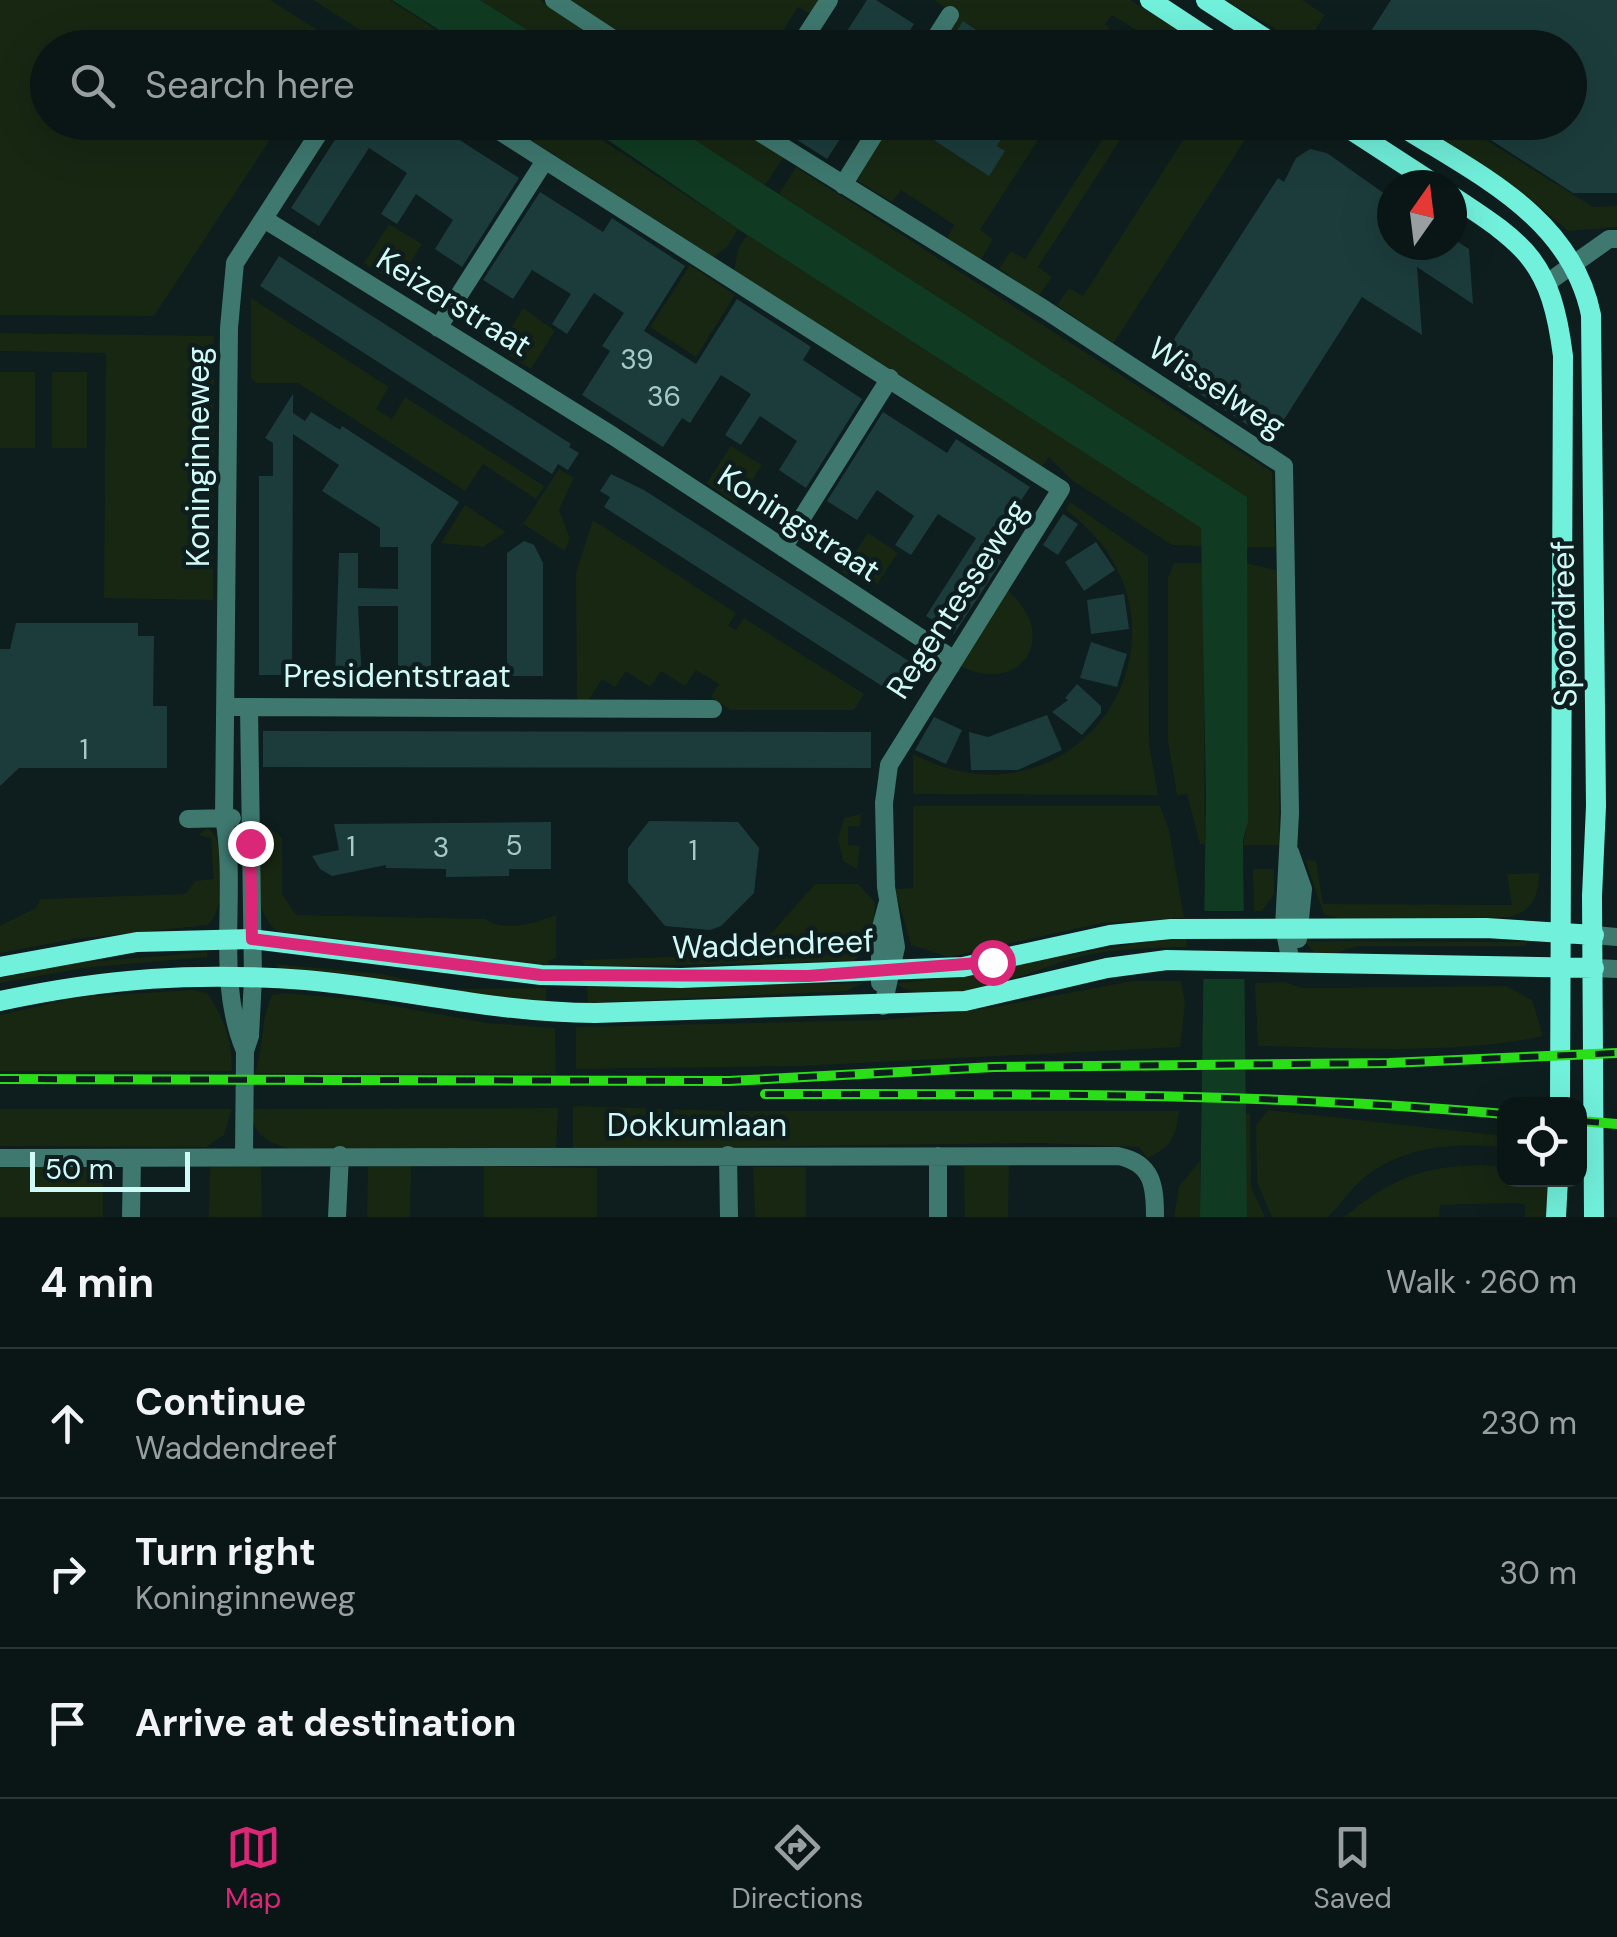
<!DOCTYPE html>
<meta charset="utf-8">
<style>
body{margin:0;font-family:"DM Sans",sans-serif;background:#131f1f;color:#f1f3f6}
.controls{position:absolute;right:30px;bottom:30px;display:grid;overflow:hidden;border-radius:20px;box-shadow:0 10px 40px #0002}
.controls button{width:90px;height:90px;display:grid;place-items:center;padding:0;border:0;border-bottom:2px solid #2a3535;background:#0a1616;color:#f1f3f6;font:50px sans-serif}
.compass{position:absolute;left:1377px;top:170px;width:90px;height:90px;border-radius:50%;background:#0a1616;box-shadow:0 10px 40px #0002;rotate:14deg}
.scale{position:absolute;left:30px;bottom:25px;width:160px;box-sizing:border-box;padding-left:10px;border:5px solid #d0faf7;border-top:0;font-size:28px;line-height:35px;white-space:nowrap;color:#d0faf7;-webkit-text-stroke:8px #0e1d1d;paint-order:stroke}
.stop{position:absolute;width:30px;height:30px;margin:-22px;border:8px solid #db2777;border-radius:50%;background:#fff}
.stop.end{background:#db2777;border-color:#fff;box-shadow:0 2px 10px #0008}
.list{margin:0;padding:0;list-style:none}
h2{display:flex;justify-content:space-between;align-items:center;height:130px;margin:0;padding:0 40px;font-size:42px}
h2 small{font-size:32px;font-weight:400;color:#999fa1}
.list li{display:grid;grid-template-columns:65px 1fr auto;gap:30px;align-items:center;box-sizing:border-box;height:150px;padding:0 40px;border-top:2px solid #2a3535}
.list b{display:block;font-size:38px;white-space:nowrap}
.list p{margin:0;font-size:32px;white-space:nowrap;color:#999fa1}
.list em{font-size:32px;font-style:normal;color:#999fa1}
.icon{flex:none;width:55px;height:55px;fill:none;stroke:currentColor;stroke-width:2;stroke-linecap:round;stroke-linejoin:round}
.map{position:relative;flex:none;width:1617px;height:1217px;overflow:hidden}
.search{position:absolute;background:#0a1616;box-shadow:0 10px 40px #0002;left:30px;right:30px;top:30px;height:110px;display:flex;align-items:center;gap:25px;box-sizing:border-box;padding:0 35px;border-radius:55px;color:#999fa1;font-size:38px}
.sheet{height:580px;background:#0a1616}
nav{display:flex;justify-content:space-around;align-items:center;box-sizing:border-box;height:140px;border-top:2px solid #2a3535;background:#0a1616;font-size:28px;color:#999fa1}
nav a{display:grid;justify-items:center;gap:5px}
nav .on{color:#db2777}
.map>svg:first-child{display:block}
</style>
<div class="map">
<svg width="1617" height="1217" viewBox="0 0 1617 1217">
<rect width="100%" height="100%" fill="#0e1d1d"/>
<path fill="#172712" d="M0,0h270l62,39 -5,9h-279v74l233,1 -127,193 -154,-1z
M313,0h77l73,47h-76z
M480,0h60l74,47h-60z
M566,0h256l-10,15 -14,-8 -26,41 -132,-1z
M934,0h196l74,47h-41l-51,-32 -7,9 5,4 -13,19h-159l20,-31z
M1225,0h77l23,15 -20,31z
M504,123h72l162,106 -10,17 -14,11z
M669,123h62l53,34 -19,28z
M890,123h159l-69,107 13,9 -12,21 -34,-22 7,-13 -53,-35 -9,12 -35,-22z
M1113,123h18l-93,144 14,10 -14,20 -39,-29 12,-17 14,8z
M1194,123h62l-143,221 -56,-39 12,-17 14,8z
M1415,123h44l134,84 24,-1v21l-49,4 -34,-29z
M796,167l476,305 3,75h-29l1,-50 -468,-303z
M389,224l33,20 -25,40 -33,-21z
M747,235l454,293v18l-29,-1 -99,-64 -24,-24 -8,11 -307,-197 4,-22z
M690,265l45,30 -39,62 -46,-30z
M251,298l138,89 -13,22 16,10 13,-22 139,89 -8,13 -53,-35 -18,27 -167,-108h-42l-5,-5z
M523,308l32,23 -24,38 -32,-20z
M0,333l214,3 -1,264 -109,-2 2,-245 -106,-2z
M0,372h35v76h-35z
M52,372h35v76h-35z
M731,446l31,19 -25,39 -30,-21z
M559,469l15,9 -15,32 11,28 -5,13 -42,-27z
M1070,502l78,54 1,188 9,51 -245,-1v-40c168,88 306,-130 153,-244z
M465,505l41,27 -23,15 -42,-4z
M593,520l143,93 -8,13 8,4 8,-12 120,76 -10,16h-124l-19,-13 8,-13 -23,-14 -11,16 -24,-15 -11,16 -24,-16 -11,16 -13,-8 -13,21 -12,2 -1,-129z
M868,533l30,20 -21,31 -25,-16 -5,7 -5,-3z
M1174,563h29l2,281h-5l-13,-50 -10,1 -9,-54v-164z
M1246,563l34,8 -1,274h-36l5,-23z
M1008,591c53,44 13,106 -48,75z
M913,806h247l9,24 15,88 -82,5 -153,34 -38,-12 -16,-56 18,-1z
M861,814l-1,12h-12v19l12,1 -3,23 -14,-8 -5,-22 6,-21z
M207,828c23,13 19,80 1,97l-134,14 -74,14v-27l36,-18 4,-9 146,-5 9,-13 19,-2 -3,-41 -13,-3z
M270,828l12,10v56l14,21 189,4c21,14 50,4 71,-4v43l-8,3 1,6c-92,-6 -180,-28 -271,-35 -27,-21 -21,-69 -22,-100z
M1305,859l11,2 7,43 189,1 -5,-31 32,-1c-1,25 -5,36 -29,44l-167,2 -19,-4z
M1253,869h21v25l-12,17h-8z
M815,884h43l17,18 -3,44 -18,15 -268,6 -5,-7 172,-6z
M1186,939l1,8c-36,1 -73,1 -108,10 -49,13 -138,58 -184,26 98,-7 192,-38 291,-44z
M1304,941l223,1 -1,4h-169l-30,10 -12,-3z
M207,952v5l-124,11 -83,15v-5l76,-15z
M275,964l107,10 70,15 94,-1v15l-267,-34z
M1132,981h49l4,23 -5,43 -380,19 -224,3v-42l306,-7 106,-12z
M1285,982l17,6 204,-2 26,14 11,36c-92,20 -191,11 -285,10l-3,-63z
M864,983l-18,8 -258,12 -1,-17z
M193,990l14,3c18,27 25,46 25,78h-232v-56l79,-18z
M285,993l76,7 126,23 68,5 1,46 -301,-1c9,-27 5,-52 17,-78z
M573,1106l157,5h449c-3,26 -7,36 -32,47l-8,-11 -97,-4 -469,6z
M558,1108l-2,41 -257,1c-25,-4 -48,-12 -47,-41z
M0,1109h232l-8,26 -18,12 -206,-1z
M1268,1110l236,26v11c-48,-4 -97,-2 -138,29 -14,11 -25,28 -38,41h-56l-15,-35 -1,-57z
M1250,1113l1,74 14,30h-18l-2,-103z
M1200,1161v56h-26l5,-31z
M0,1165l103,1v51h-103z
M1009,1165l-1,52h-43l-1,-51z
M1484,1165l20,2v13h44l-2,37h-21v-12l-10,-2 -75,2 -1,12h-95c49,-39 77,-51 140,-52z
M261,1166l1,51h-53l1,-50z
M411,1166l-1,51h-43l1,-50z
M484,1166l113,2v49h-113z
M753,1167h53v50h-51z"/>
<path fill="#103b22" d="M392,0h88l74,47h-88z
M583,123h86l578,374 1,325 -5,18 4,377h-47l6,-421 -5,-268 -463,-299z"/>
<path fill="#0e1d1d" d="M1200,911h50l1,68h-51z"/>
<path fill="#1c3c3c" d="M867,0h9l38,24 -15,24h-63z
M1391,0h226v193h-44l-110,-71h107v-74h-210z
M963,21l16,11 24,16h-57z
M359,122h110l-11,17 61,39 -57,89 -27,-18 18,-29 -37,-26 -19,30 -16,-10 26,-41 -38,-25 -50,78 -28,-18 47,-73 9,5z
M769,122h82l-24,37z
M906,122h106l-15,24 8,5 -16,25z
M1310,149l17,4 65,46v46h60v-7l17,11 4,55 -56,-37 5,68 -60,-38 -91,143 -91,-59 -6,-42 104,-161 6,4 12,-24z
M540,192l63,40 9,-14 73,48 -41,65 52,33 41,-65 74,48 -8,13 59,39 -56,89 -27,-18 18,-29 -37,-25 -19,29 -16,-10 26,-41 -30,-19 -31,48 -8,-5 -19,29 -81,-52 28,-44 -8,-5 22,-33 -30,-20 -27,41 -15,-10 19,-30 -39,-24 -19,29 -30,-19z
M279,256l292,188 -2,3 10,6 -11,17 -10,-6 -6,10 -292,-188z
M293,394v19l12,8 6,-9 29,18 2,-4 117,76 -28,43v131l-33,-1v-69h-40l4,75 -27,-1 4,-127h19v35l40,1v-42h-18v-19l-58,-37 17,-26 -46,-31 -1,241h-33v-199h14v-33l-8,-5z
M883,412l64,41 9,-14 74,48 -34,51 5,3 -9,14 10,6 -48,73 -28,-18 50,-78 -38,-24 -27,41 -16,-10 19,-29 -37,-26 -20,30 -30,-19z
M611,474l33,16 271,175 -19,30 -292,-188 6,-10 -10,-6z
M1063,514l15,10 -20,31 -15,-10z
M524,541l10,4 9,18v113h-36v-123z
M1096,542l19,28 -31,21 -19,-29z
M1124,594l5,35 -38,5 -4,-34z
M16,623h122v13h16l-1,70h14v62h-148l-19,18v-137h10z
M1091,642l36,12 -10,33 -37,-9z
M1077,684l24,22v7l-19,22 -30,-23 16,-12 -3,-2z
M1047,715l15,35 -44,20h-47l-2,-38 19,5z
M934,717l28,13 -16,34 -31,-14z
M263,731l608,1v36l-608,-1z
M649,821l89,1 21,26 -5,45 -33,33 -11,4 -45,-4 -37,-44v-34z
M551,822v47h-42v7l-63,1v-8l-60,-1v-3l-54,11 -12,-7 -8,-13 27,-6 -5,-26z"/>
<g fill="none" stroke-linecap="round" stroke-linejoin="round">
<path stroke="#3e786f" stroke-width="18" d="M554,0l73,48
M798,48l31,-48
M929,48l21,-33
M485,122l576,367 -172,276 -5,38 2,84 10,60 -13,59
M743,122l301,187 240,157 6,347 -6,114 7,36
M843,185l39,-63
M264,219l349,217 340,223
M1547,283l62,-44h8
M438,328l106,-166
M783,548l107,-170
M227,707l486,2
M188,819l44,-1
M1290,852l13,37 -5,50
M1594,935l23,2
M1594,968l23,1
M880,983v-52l7,-26
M245,1051c-31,-73 -7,-156 -21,-233l5,-490 6,-65 91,-141
M244,1154l1,-103 5,-15 3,-58 -4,-271
M728,1155l1,62
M938,1156v61
M0,1158l1118,-2c35,7 37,30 37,61
M131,1217l1,-59
M337,1217l3,-62"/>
<path stroke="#71f0db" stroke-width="20" d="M1150,0l73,48
M1206,0l74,48
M1339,122l97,63
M1395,122c79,51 176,93 196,193l5,491 -4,90 2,321
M1452,196c75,49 99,66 111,160l-3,748
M0,967l137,-25 115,-3 289,36 140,3 282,-11 147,-32 61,-6 315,-1 108,7
M0,1001c108,-23 194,-29 305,-21 97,8 191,33 290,33l370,-12 142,-33 60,-8 427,8
M1556,1217l2,-37"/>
<defs>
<path id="rail" d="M0,1079l729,2 265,-14 395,-4 228,-10
M765,1094c247,0 493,-2 739,20
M1580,1121l37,3"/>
</defs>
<use href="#rail" stroke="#2ade18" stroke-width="10"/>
<use href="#rail" stroke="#0e1d1d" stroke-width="6" stroke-dasharray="19" stroke-linecap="butt"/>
</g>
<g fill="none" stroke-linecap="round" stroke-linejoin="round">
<path stroke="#db2777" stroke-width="12" d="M250,843l2,96 289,36 267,1 184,-14"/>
</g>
<g text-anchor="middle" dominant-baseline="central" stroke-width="9" stroke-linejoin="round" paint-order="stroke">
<g font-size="28" fill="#a3cac8">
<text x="637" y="359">39</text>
<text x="664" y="396">36</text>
<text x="84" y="749">1</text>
<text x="514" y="845">5</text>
<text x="351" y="846">1</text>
<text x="441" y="847">3</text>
<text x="693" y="850">1</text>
</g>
<g font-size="32" fill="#d0faf7" stroke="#0e1d1d">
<text transform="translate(454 302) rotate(32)">Keizerstraat</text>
<text transform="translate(1217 387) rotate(33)">Wisselweg</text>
<text transform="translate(198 457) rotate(-90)">Koninginneweg</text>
<text transform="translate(799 523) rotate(33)">Koningstraat</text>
<text transform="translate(957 599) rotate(-57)">Regentesseweg</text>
<text transform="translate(1564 624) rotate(-91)">Spoordreef</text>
<text x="397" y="676">Presidentstraat</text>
<text transform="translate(773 944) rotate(-2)">Waddendreef</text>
<text x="697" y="1125">Dokkumlaan</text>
</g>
</g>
</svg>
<div class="controls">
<button><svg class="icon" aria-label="locate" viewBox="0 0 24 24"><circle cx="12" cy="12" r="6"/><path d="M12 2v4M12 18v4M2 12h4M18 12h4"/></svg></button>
</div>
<svg class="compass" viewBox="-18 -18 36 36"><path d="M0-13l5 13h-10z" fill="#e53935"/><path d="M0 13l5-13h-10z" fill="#999fa1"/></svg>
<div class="scale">50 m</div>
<div class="stop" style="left:992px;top:962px"></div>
<div class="stop end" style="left:250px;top:843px"></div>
<div class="search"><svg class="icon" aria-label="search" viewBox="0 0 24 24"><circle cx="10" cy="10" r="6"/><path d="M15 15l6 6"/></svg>Search here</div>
</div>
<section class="sheet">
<h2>4 min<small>Walk · 260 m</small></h2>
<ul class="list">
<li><svg class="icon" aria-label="ahead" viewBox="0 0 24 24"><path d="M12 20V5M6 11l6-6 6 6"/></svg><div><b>Continue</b><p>Waddendreef</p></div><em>230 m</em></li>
<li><svg class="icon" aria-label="right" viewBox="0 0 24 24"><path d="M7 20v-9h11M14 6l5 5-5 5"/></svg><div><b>Turn right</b><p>Koninginneweg</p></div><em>30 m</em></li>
<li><svg class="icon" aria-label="arrive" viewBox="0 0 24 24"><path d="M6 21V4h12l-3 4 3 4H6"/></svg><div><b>Arrive at destination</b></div></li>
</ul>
</section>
<nav>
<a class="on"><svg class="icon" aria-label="map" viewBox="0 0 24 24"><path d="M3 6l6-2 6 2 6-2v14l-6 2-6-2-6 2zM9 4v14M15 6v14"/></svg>Map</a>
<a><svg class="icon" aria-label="directions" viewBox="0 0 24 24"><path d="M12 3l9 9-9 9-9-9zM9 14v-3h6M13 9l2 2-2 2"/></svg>Directions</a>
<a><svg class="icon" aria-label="saved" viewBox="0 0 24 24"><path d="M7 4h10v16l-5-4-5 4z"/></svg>Saved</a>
</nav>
